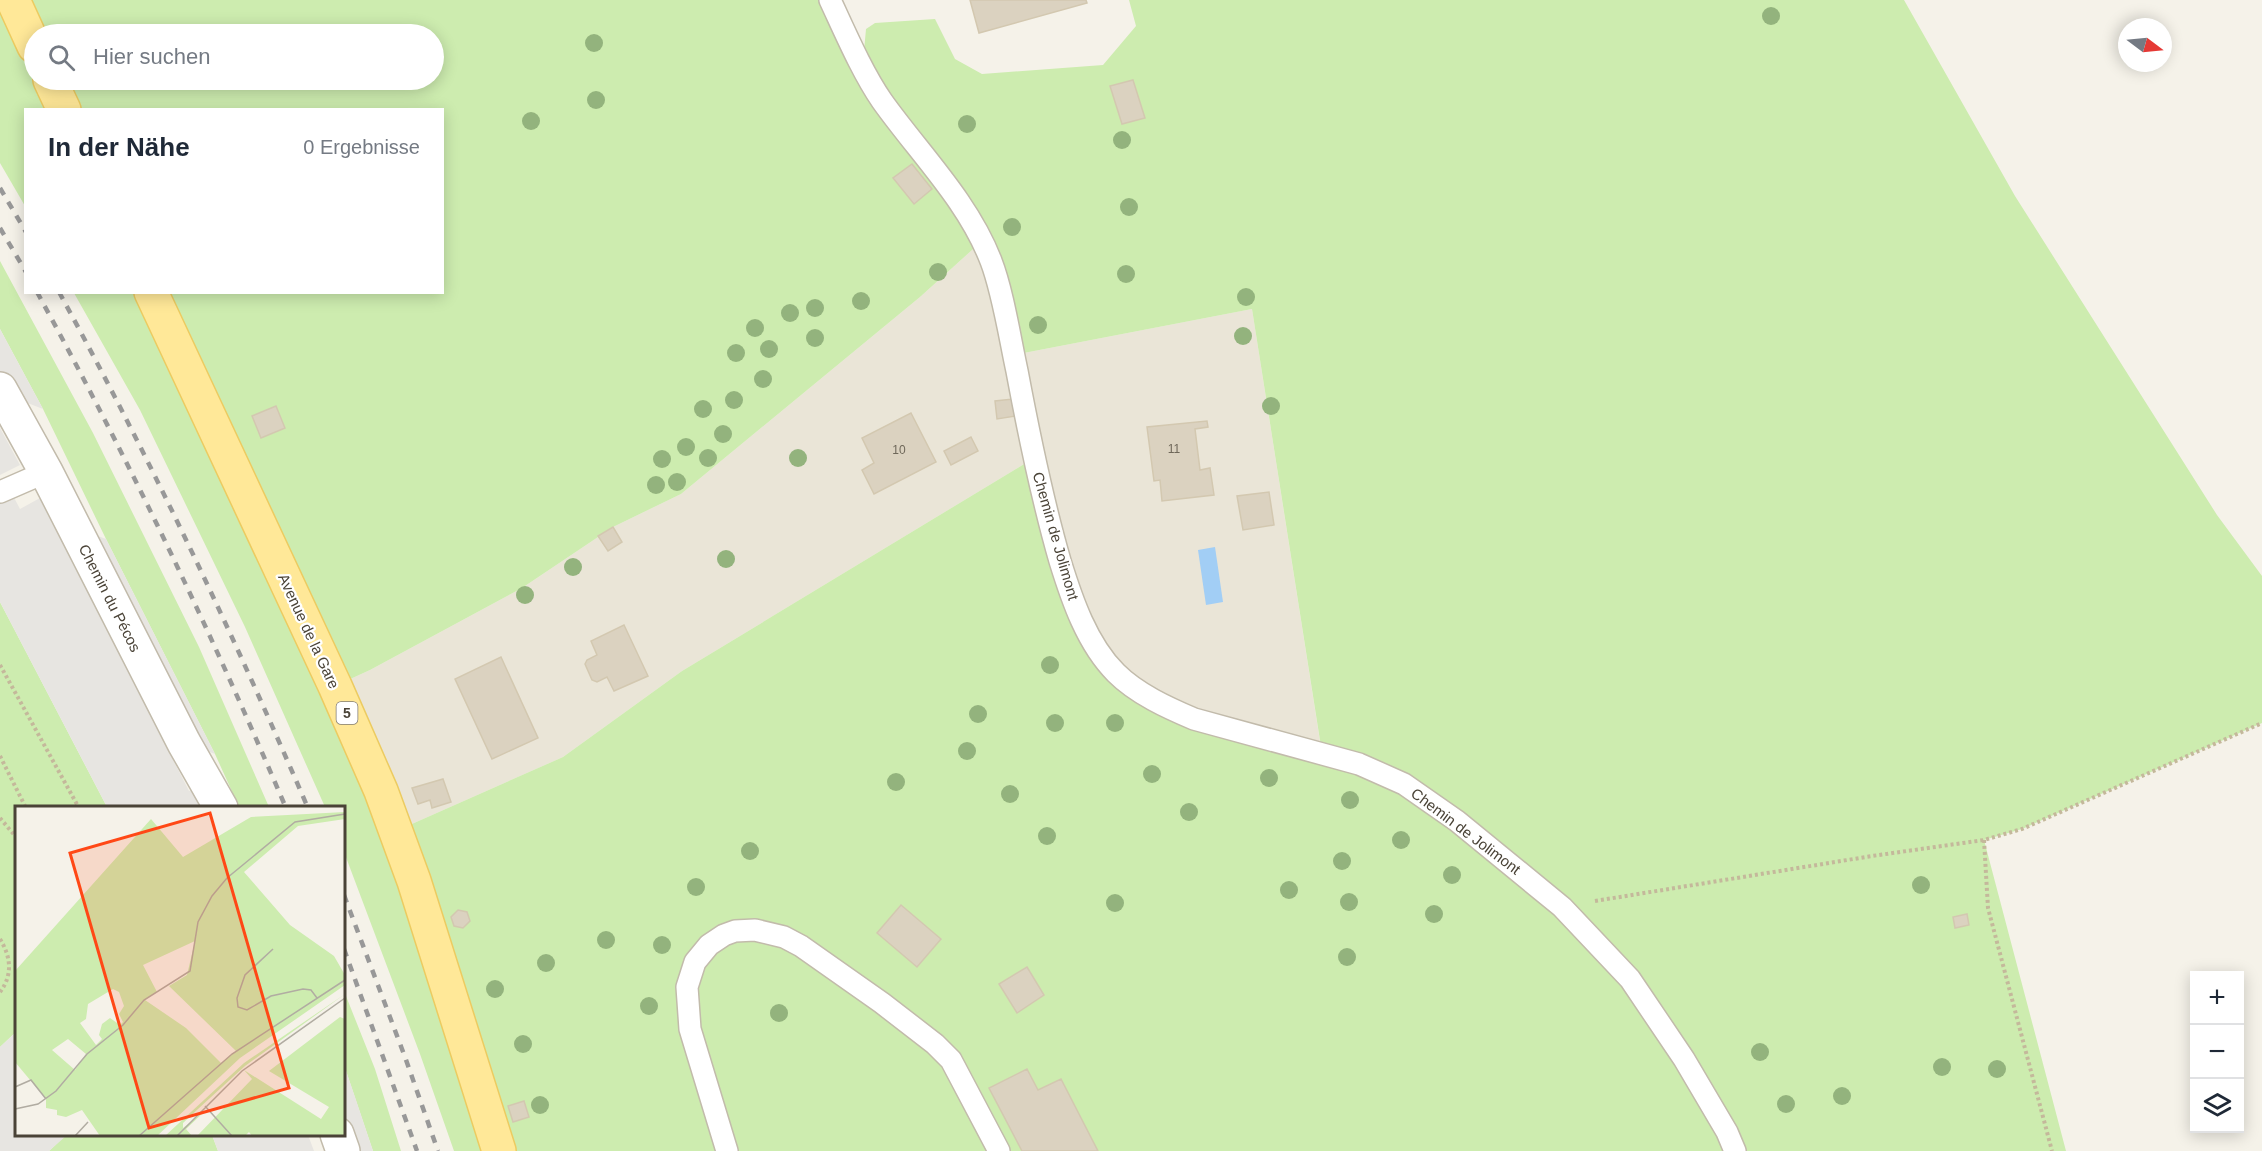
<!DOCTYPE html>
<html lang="de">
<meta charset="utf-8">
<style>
body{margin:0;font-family:Helvetica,sans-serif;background:#f6f6f7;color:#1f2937}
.controls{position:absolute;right:18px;bottom:18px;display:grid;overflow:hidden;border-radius:0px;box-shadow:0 3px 15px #0003}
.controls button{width:54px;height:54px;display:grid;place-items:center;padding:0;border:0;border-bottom:2px solid #e0e1e3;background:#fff;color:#1f2937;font:30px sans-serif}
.compass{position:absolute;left:2118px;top:18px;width:54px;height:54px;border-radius:50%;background:#fff;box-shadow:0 3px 15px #0003;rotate:106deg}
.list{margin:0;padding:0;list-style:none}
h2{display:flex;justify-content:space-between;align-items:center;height:78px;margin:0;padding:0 24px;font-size:26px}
h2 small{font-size:20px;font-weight:400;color:#747a83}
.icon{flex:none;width:33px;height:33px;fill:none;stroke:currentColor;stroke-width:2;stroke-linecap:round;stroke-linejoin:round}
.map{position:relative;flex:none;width:2262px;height:1151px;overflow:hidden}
.search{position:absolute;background:#fff;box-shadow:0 3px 15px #0003;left:24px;top:24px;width:420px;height:66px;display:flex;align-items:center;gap:15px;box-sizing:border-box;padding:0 21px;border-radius:33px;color:#747a83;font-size:22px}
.panel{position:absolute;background:#fff;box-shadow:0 3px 15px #0003;left:24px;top:108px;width:420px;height:186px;border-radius:0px}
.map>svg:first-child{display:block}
</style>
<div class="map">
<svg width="2262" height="1151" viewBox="0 0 2262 1151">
<rect width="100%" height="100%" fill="#f5f2e9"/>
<path fill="#eae5d7" d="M982,241l32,114 238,-46 70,445 -128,-35 -94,-66 -66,-195 -352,213 -119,86 -167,74 -61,-145 35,-16 152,-82 91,-61 68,-33 239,-197z"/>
<path fill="#cdecaf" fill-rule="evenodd" d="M0,0h830l33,62 3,-33 9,-6 60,-4 20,40 27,15 121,-9 33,-39 -7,-26h775l111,196 202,319 45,61v147l-240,106 -38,11 82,311h-1612l-34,-97 -76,-202v-44l-19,-1 -80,-180 -105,-217 -66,-117 368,-1v-182h-416l-1,96 -25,-43zM34,34h400v46h-400zM982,241l31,114 239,-46 70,444 -173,-56 -67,-76 -48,-163 -352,213 -119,86 -167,74 -61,-145 35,-16 152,-82 91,-61 68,-33 239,-197z
M0,261l93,172 106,214 70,160h-30l-24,-53 -109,-215 -63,-130 -43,-80z
M0,602l107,205 -91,1v224l-16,15z
M344,991l31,78 26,82h-28l-29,-86z
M67,1134l145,1 6,16h-169z"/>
<path fill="#e7e5e1" d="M0,329l43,80 -41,-16 -2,-4z
M0,428l20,37 -20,10z
M9,488l11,21 20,-11 149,293 18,-7 14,23h-114l-107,-205v-110z
M82,530l24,9 109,215 -23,-9z
M16,1032v102l51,1 -18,16h-49v-104z
M344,1065l12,35 17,51h-30z
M212,1135h96l6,16h-96z"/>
<path fill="#a2cef5" d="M1215,547l8,55 -17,3 -8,-55z"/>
<path fill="#dbd2c0" stroke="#d3c8b0" stroke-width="1.5" d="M970,0h116l1,3 -108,30z
M1133,80l12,38 -23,6 -12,-38z
M912,164l20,25 -18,15 -21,-26z
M1013,399l3,17 -19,3 -2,-18z
M276,406l9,22 -24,10 -9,-22z
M911,413l25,49 -62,32 -12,-24 12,-7 -12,-25z
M1207,421l1,6 -13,2 5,41 10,-2 4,27 -52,6 -2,-21 -6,1 -7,-54z
M971,437l7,14 -27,14 -7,-14z
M1269,492l5,33 -31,5 -6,-34z
M613,527l9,15 -14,9 -10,-15z
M624,625l24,51 -34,15 -7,-14 -10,5 -5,-2 -7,-16 2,-4 10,-5 -6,-14z
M501,657l37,81 -46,21 -37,-80z
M443,779l8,23 -19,6 -2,-8 -12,4 -6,-16z
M901,905l40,34 -24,28 -40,-34z
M458,910l9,2 3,9 -7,7 -9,-2 -3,-9z
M1967,914l2,11 -14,3 -2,-11z
M1027,967l17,28 -27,18 -18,-29z
M1027,1069l11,21 23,-11 37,72h-76l-33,-63z
M524,1101l5,16 -16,5 -5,-16z"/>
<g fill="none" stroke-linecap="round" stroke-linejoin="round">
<defs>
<path id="lane" d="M830,0c15,32 32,72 52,101 37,52 86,100 109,160 12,31 19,78 26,110 12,64 25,128 43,190 12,39 27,83 56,112 21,21 52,35 78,46l165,45 45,20 53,37 105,86 68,72 54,80 43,73 8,19
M0,492l46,-20
M727,1151l-37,-122 -3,-42 8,-25 14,-17 15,-10 11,-4 20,-1 29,7 17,9 81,57 53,41 16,16 48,91"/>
<path id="street" d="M0,389l46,83 138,271 37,65
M337,1134l6,17"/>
<path id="primary" d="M13,0l21,46
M50,80l14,30
M151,292l184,394 46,105 33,90 85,270"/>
</defs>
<use href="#lane" stroke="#c2bbab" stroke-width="24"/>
<use href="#street" stroke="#c2bbab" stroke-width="36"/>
<use href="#primary" stroke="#eccb61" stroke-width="36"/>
<path stroke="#c4b89b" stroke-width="4" stroke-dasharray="3 3" stroke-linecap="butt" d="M0,665l79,143
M0,756l26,52
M0,818l16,19
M1984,840l4,68 64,243
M1595,901l277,-45 112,-16 38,-11 240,-106
M0,939c11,18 13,36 0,53"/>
<use href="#lane" stroke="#fff" stroke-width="21"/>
<use href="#street" stroke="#fff" stroke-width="33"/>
<use href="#primary" stroke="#ffe898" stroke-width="33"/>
<path stroke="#989898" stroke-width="4.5" stroke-dasharray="8 8" stroke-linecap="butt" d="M0,188l26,44
M0,228l26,44
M37,292c92,168 174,340 249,516
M59,292c92,168 173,340 249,516
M344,895l61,162 33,94
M344,949l73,202"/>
</g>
<g fill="#93b37d">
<circle cx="1771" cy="16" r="9"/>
<circle cx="594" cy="43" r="9"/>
<circle cx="596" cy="100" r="9"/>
<circle cx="531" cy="121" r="9"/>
<circle cx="967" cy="124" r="9"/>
<circle cx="1122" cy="140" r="9"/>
<circle cx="1129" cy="207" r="9"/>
<circle cx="1012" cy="227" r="9"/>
<circle cx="938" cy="272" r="9"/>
<circle cx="1126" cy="274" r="9"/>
<circle cx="1246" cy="297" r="9"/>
<circle cx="861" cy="301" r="9"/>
<circle cx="815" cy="308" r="9"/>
<circle cx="790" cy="313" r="9"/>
<circle cx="1038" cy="325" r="9"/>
<circle cx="755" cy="328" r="9"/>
<circle cx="1243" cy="336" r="9"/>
<circle cx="815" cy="338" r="9"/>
<circle cx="769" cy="349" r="9"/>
<circle cx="736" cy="353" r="9"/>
<circle cx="763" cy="379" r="9"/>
<circle cx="734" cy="400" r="9"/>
<circle cx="1271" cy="406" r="9"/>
<circle cx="703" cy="409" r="9"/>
<circle cx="723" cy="434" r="9"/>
<circle cx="686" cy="447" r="9"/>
<circle cx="708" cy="458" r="9"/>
<circle cx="798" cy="458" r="9"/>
<circle cx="662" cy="459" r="9"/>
<circle cx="677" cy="482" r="9"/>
<circle cx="656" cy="485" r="9"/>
<circle cx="726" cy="559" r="9"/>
<circle cx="573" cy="567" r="9"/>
<circle cx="525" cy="595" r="9"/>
<circle cx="1050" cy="665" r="9"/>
<circle cx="978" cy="714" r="9"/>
<circle cx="1055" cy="723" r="9"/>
<circle cx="1115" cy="723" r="9"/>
<circle cx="967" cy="751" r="9"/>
<circle cx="1152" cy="774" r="9"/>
<circle cx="1269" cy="778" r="9"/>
<circle cx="896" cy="782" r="9"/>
<circle cx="1010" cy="794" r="9"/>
<circle cx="1350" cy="800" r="9"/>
<circle cx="1189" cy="812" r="9"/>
<circle cx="1047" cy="836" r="9"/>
<circle cx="1401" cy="840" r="9"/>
<circle cx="750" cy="851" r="9"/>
<circle cx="1342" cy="861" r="9"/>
<circle cx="1452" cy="875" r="9"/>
<circle cx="1921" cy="885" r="9"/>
<circle cx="696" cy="887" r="9"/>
<circle cx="1289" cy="890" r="9"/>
<circle cx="1349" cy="902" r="9"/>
<circle cx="1115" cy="903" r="9"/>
<circle cx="1434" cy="914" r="9"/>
<circle cx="606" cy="940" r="9"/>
<circle cx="662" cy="945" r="9"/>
<circle cx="1347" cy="957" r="9"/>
<circle cx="546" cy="963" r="9"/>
<circle cx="495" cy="989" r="9"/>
<circle cx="649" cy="1006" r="9"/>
<circle cx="779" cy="1013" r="9"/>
<circle cx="523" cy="1044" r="9"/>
<circle cx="1760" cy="1052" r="9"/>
<circle cx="1942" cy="1067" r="9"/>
<circle cx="1997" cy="1069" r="9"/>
<circle cx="1842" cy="1096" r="9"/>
<circle cx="1786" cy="1104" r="9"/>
<circle cx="540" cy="1105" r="9"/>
</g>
<g text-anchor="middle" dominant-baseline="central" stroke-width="4.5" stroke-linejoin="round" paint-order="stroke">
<g font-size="12" fill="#6e6759">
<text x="1174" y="449">11</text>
<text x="899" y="450">10</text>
</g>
<rect fill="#fff" stroke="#807b73" stroke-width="1.5" x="336.5" y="702" width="21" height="22" rx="4.5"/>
<g font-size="14" font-weight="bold" fill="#4a4337">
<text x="347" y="713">5</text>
</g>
<g font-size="15" fill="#4a4337" stroke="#fff">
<text transform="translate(1056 536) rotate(74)">Chemin de Jolimont</text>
<text transform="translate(110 598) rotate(63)">Chemin du Pécos</text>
<text transform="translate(309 631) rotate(65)">Avenue de la Gare</text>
<text transform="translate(1466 831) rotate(37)">Chemin de Jolimont</text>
</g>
</g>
<g transform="translate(15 806)">
<rect width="330" height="330" fill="#f5f2e9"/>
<path d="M330,6v7l-47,7 -54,46 46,53 44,31 11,19v10l-105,73 -83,78h-57l-18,-26 -16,7 -9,-2v-5l-11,-2v-9l-31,-37v-91l136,-152 32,38 68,-40zM180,135l-8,34 -18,11 67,65 -15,12 -35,-35 -41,-28 12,-8 -14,-27zM98,183l6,3 5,14 -5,8 4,8 -3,3 -10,-7 -8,6 -3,11 3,4 -6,6 -16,-22 6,-4 2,-15zM53,233l18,15 -11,16 -23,-20zM330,188l-100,72 -47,43 -15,14v5l23,-18 -20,19 6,7h-27l79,-73zM325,211l5,2v117h-93l-3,-4 -4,4h-48l55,-57 -8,-9 77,49 8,-12 -60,-36z" fill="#cdecaf" fill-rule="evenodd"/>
<path fill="none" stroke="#b1aca2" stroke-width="1.5" d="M258,143l-28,26 -8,23 1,9 9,3 24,-14 32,-7 8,1 6,8M0,281l16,-7 15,19M190,300l27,30M0,303l23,-5 18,-13 31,-37 36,-29 21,-25 46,-29 8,-49 14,-26 15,-18 68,-56 50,-8M60,330l13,-14M124,330l93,-82 113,-74M162,330l65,-65 103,-73"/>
<path fill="#ff4816" fill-opacity="0.15" stroke="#ff4816" stroke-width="3" d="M195,7l79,275 -140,40 -79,-275z"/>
<rect width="330" height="330" fill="none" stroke="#4a4337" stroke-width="3"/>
</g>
</svg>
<div class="controls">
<button>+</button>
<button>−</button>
<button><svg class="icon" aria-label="layers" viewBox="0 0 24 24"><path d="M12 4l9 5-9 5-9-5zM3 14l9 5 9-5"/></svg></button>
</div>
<svg class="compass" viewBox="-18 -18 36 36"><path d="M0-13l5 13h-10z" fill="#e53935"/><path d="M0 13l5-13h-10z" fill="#747a83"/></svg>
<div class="search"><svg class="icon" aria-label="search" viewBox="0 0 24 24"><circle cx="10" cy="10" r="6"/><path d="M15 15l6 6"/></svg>Hier suchen</div>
<section class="panel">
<h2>In der Nähe<small>0 Ergebnisse</small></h2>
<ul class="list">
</ul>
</section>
</div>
